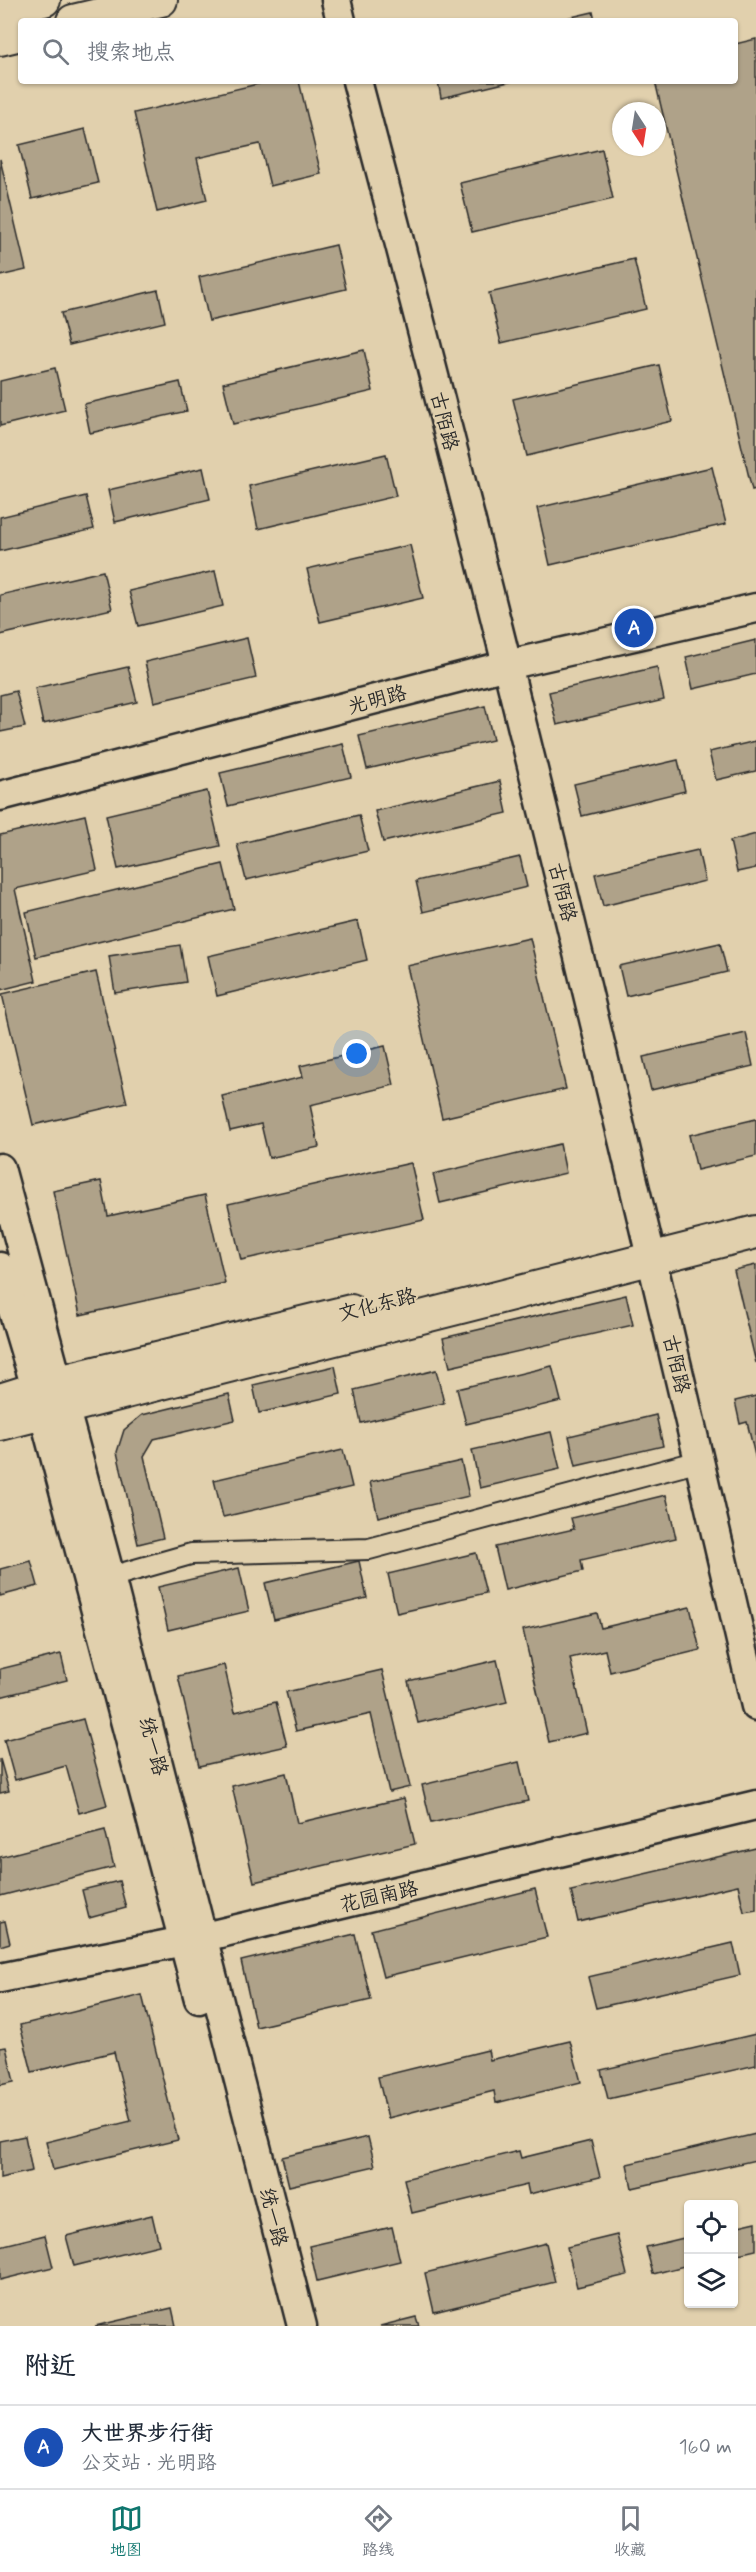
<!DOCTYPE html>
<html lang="zh">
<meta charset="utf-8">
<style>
:root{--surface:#fff;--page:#f6f6f7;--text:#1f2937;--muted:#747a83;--line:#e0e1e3;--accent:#0f766e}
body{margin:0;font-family:Mynerve,"LXGW WenKai TC",sans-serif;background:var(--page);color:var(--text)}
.controls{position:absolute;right:18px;bottom:18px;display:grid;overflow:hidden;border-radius:6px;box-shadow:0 2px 4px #0004}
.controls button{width:54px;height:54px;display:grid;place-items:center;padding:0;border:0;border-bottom:2px solid var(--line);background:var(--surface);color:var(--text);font:30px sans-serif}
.compass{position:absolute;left:612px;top:102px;width:54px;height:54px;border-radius:50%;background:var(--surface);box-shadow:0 2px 4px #0004;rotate:168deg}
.you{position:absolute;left:357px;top:1054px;width:21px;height:21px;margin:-15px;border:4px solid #fff;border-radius:50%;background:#1a73e8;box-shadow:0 0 0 9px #1a73e833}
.badge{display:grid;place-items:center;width:39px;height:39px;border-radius:50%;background:var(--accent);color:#fff;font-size:20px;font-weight:700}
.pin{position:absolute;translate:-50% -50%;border:3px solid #fff;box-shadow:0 2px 6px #0006}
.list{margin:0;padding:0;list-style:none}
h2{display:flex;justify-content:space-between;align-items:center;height:78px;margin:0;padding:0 24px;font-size:26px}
h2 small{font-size:20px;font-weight:400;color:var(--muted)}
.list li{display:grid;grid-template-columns:39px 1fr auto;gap:18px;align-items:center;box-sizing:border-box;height:84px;padding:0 24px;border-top:2px solid var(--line)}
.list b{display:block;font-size:22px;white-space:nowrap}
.list p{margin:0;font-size:20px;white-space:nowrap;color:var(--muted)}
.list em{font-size:20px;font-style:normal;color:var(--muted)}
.icon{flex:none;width:33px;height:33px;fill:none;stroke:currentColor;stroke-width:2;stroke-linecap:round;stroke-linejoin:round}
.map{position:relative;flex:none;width:756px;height:2326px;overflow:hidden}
.search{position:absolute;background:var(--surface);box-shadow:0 2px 4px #0004;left:18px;right:18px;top:18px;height:66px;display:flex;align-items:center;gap:15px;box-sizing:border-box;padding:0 21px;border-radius:6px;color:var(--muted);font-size:22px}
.sheet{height:162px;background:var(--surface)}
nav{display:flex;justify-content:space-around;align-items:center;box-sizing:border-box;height:84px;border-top:2px solid var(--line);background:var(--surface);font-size:16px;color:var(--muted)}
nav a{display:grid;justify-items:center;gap:3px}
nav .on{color:var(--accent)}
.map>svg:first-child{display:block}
.building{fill:#afa289;stroke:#2b2b2b;stroke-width:1.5}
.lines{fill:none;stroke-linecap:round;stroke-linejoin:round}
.street-casing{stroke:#2b2b2b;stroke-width:24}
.secondary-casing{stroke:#2b2b2b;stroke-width:33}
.primary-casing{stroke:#2b2b2b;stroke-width:36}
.street{stroke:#e1d0ad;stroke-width:20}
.secondary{stroke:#e1d0ad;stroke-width:28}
.primary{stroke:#e1d0ad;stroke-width:32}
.labels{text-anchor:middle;stroke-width:4.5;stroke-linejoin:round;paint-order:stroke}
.street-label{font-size:20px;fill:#2b2b2b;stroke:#e1d0ad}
</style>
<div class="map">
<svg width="756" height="2326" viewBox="0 0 756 2326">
<rect width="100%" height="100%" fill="#e1d0ad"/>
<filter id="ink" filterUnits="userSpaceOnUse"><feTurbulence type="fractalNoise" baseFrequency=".0167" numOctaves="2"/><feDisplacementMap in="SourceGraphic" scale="12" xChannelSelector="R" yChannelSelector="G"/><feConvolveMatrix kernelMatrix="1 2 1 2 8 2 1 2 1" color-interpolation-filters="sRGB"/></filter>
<g filter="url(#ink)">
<g class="building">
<path d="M593,12L595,21H554Z"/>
<path d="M756,39V489L752,490L655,81H735V44Z"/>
<path d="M270,81H299L321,174L270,186L260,144L197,158L207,200L157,212L134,113Z"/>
<path d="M438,81H513L441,98Z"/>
<path d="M85,129L98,183L32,199L19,145Z"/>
<path d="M602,149L613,199L472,232L460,183Z"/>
<path d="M0,159L26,270L0,276Z"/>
<path d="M336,245L346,289L209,321L199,277Z"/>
<path d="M634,259L646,309L501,343L489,293Z"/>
<path d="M158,290L165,322L69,345L61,313Z"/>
<path d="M364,350L373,391L233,424L223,383Z"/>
<path d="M659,365L672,421L527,456L513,399Z"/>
<path d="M55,368L65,410L0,426V381Z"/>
<path d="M180,382L187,411L90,433L84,404Z"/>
<path d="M386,454L396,496L258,529L249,486Z"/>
<path d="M712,467L726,524L550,565L537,508Z"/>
<path d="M203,468L210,499L115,522L108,490Z"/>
<path d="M86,496L94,529L0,551V517Z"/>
<path d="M410,545L423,598L320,622L307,569Z"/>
<path d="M103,571L112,609L0,635V595Z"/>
<path d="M215,571L223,606L138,626L129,591Z"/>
<path d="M247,638L256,678L154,702L145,662Z"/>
<path d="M756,640V674L693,689L686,657Z"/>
<path d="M128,667L137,702L43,724L35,688Z"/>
<path d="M657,667L664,700L557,725L549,692Z"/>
<path d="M16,691L25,727L0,732V695Z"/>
<path d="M485,706L493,740L367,769L359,736Z"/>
<path d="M756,741V771L716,780L709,752Z"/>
<path d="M343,744L351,777L228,806L220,773Z"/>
<path d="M678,760L685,791L582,816L574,784Z"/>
<path d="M500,781L507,813L383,842L375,811Z"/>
<path d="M207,791L220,846L118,869L106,815Z"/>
<path d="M85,815L97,870L15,889L36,981L0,990V835Z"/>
<path d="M359,815L368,851L246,880L237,844Z"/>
<path d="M756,834V868L737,872L730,841Z"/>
<path d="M698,850L705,881L603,906L595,874Z"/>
<path d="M520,857L527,887L423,912L416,881Z"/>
<path d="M223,864L234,909L36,957L26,912Z"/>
<path d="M358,921L367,960L217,996L208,956Z"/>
<path d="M530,938L566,1089L442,1118L407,966Z"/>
<path d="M720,943L727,972L626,996L619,966Z"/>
<path d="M180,945L186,982L115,993L109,956Z"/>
<path d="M96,972L127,1103L33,1125L2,994Z"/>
<path d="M746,1033L753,1066L651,1090L643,1057Z"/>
<path d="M385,1046L394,1085L310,1105L319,1147L269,1158L261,1124L230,1131L222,1096L303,1077L300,1066Z"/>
<path d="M756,1119V1156L697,1170L689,1135Z"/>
<path d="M560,1144L566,1173L440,1203L433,1174Z"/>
<path d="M411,1163L424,1220L241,1260L228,1204Z"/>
<path d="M101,1181L108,1216L205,1195L225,1283L80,1315L53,1191Z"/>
<path d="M756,1265V1363L734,1270Z"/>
<path d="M626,1295L633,1325L450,1367L443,1338Z"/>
<path d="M335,1366L341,1394L259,1413L253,1385Z"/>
<path d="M552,1366L561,1401L466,1424L457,1389Z"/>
<path d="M436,1370L444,1403L361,1423L354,1390Z"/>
<path d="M229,1394L235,1420L154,1439L144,1456L163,1538L138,1544L117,1452L124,1430L142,1415Z"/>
<path d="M756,1396V1460L747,1422L740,1424L735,1401Z"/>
<path d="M656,1415L663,1446L576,1466L569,1436Z"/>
<path d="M551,1432L560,1469L480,1488L472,1450Z"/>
<path d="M343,1450L352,1487L223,1517L214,1480Z"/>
<path d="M461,1461L469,1496L378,1517L370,1482Z"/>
<path d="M666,1495L676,1538L581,1560L583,1571L505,1590L495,1547L574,1529L571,1518Z"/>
<path d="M476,1553L486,1593L397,1613L388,1574Z"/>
<path d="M31,1561L38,1586L0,1596V1569Z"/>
<path d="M359,1561L367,1598L274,1620L265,1583Z"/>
<path d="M239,1568L249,1611L168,1630L158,1587Z"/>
<path d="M690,1607L700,1650L610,1672L605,1650L570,1658L587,1733L549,1742L523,1630L597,1613L601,1628Z"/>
<path d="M61,1654L67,1680L0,1697V1669Z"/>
<path d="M497,1660L507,1702L418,1723L408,1681Z"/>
<path d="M224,1665L235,1712L276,1702L287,1746L199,1766L178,1676Z"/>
<path d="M382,1670L410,1787L389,1792L371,1714L296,1731L286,1692Z"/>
<path d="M83,1719L107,1805L79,1813L66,1766L15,1780L4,1740Z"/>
<path d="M0,1759L9,1791L0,1793Z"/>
<path d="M519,1762L528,1801L431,1823L422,1785Z"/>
<path d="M286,1773L297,1823L404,1798L415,1844L254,1882L232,1786Z"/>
<path d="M105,1830L114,1867L0,1896V1857Z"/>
<path d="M756,1848V1910L744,1912L738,1885L578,1922L571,1891Z"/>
<path d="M119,1881L126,1908L89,1918L82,1890Z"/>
<path d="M535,1889L547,1937L383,1977L371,1930Z"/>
<path d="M5,1921L10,1943L0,1946V1922Z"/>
<path d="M355,1934L371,2000L256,2027L241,1961Z"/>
<path d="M733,1943L740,1975L596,2008L588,1977Z"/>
<path d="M142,1995L178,2140L53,2170L46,2142L131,2121L114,2052L32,2072L20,2025Z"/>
<path d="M756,2034V2065L608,2099L601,2070Z"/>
<path d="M570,2041L581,2082L496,2103L494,2091L388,2118L378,2077L488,2050L490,2060Z"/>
<path d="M6,2047L14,2082L0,2085V2048Z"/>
<path d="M756,2134V2160L632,2188L627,2164Z"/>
<path d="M25,2136L32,2171L0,2178V2141Z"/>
<path d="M368,2137L375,2166L289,2186L282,2157Z"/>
<path d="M591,2141L600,2177L529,2194L527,2185L412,2213L404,2179L519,2151L521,2158Z"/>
<path d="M152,2215L159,2245L74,2266L66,2236Z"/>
<path d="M756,2222V2250L734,2255V2227Z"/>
<path d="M392,2227L400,2261L317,2281L309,2246Z"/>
<path d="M45,2235L53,2267L0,2280V2246Z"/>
<path d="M617,2235L627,2275L577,2287L567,2247Z"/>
<path d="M688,2237V2265L653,2274L646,2247Z"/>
<path d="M546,2243L555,2282L434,2312L425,2273Z"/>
<path d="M172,2308L176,2326H95Z"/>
<path d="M416,2317L419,2326H380Z"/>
</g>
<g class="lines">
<defs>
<path id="street" d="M110,1577L191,1554L369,1549L700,1461"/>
<g id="secondary">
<path d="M336,0L341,21"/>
<path d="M357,81C500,620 631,1163 756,1706"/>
<path d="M0,796L507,665L756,608"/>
<path d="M0,1168L110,1577L302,2326"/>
<path d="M0,1267L43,1411L199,1999"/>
<path d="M0,1978L204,1937L756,1805"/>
</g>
<g id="primary">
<path d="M0,10L44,0"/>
<path d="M73,21L161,0"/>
<path d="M0,39L21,34"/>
<path d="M0,1400L58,1382L351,1311"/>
<path d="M0,1424L756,1232"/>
</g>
</defs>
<use href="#street" class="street-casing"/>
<use href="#secondary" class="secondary-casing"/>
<use href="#primary" class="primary-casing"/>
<use href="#street" class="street"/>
<use href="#secondary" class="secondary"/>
<use href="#primary" class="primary"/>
</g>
</g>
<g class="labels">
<g class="street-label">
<text transform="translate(445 421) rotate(76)" y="7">古陌路</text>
<text transform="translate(377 699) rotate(-15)" y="7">光明路</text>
<text transform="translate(563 892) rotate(76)" y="7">古陌路</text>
<text transform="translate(377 1304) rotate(-14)" y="7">文化东路</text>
<text transform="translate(677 1364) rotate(77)" y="7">古陌路</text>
<text transform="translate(154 1746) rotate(75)" y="7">统一路</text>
<text transform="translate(379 1896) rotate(-13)" y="7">花园南路</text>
<text transform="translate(274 2217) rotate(76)" y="7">统一路</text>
</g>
</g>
</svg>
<div class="controls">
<button><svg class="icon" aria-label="locate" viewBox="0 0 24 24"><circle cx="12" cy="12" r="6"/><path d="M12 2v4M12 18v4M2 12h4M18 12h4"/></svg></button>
<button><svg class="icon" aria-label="layers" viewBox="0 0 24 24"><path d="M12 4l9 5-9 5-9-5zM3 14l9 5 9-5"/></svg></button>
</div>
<svg class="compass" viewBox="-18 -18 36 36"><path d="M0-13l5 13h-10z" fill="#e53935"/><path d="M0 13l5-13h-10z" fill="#747a83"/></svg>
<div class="you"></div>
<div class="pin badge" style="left:634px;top:628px;background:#1a4fb4">A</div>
<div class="search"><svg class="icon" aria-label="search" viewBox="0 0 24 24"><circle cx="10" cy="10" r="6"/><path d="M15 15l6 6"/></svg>搜索地点</div>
</div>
<section class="sheet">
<h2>附近<small></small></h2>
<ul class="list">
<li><span class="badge" style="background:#1a4fb4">A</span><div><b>大世界步行街</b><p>公交站 · 光明路</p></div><em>160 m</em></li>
</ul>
</section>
<nav>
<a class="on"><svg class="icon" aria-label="map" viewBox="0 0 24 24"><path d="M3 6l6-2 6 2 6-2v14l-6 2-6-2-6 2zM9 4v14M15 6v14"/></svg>地图</a>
<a><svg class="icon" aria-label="directions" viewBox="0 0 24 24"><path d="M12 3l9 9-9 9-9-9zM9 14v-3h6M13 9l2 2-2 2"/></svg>路线</a>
<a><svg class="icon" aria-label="saved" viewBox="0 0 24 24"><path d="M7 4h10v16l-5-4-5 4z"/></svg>收藏</a>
</nav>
